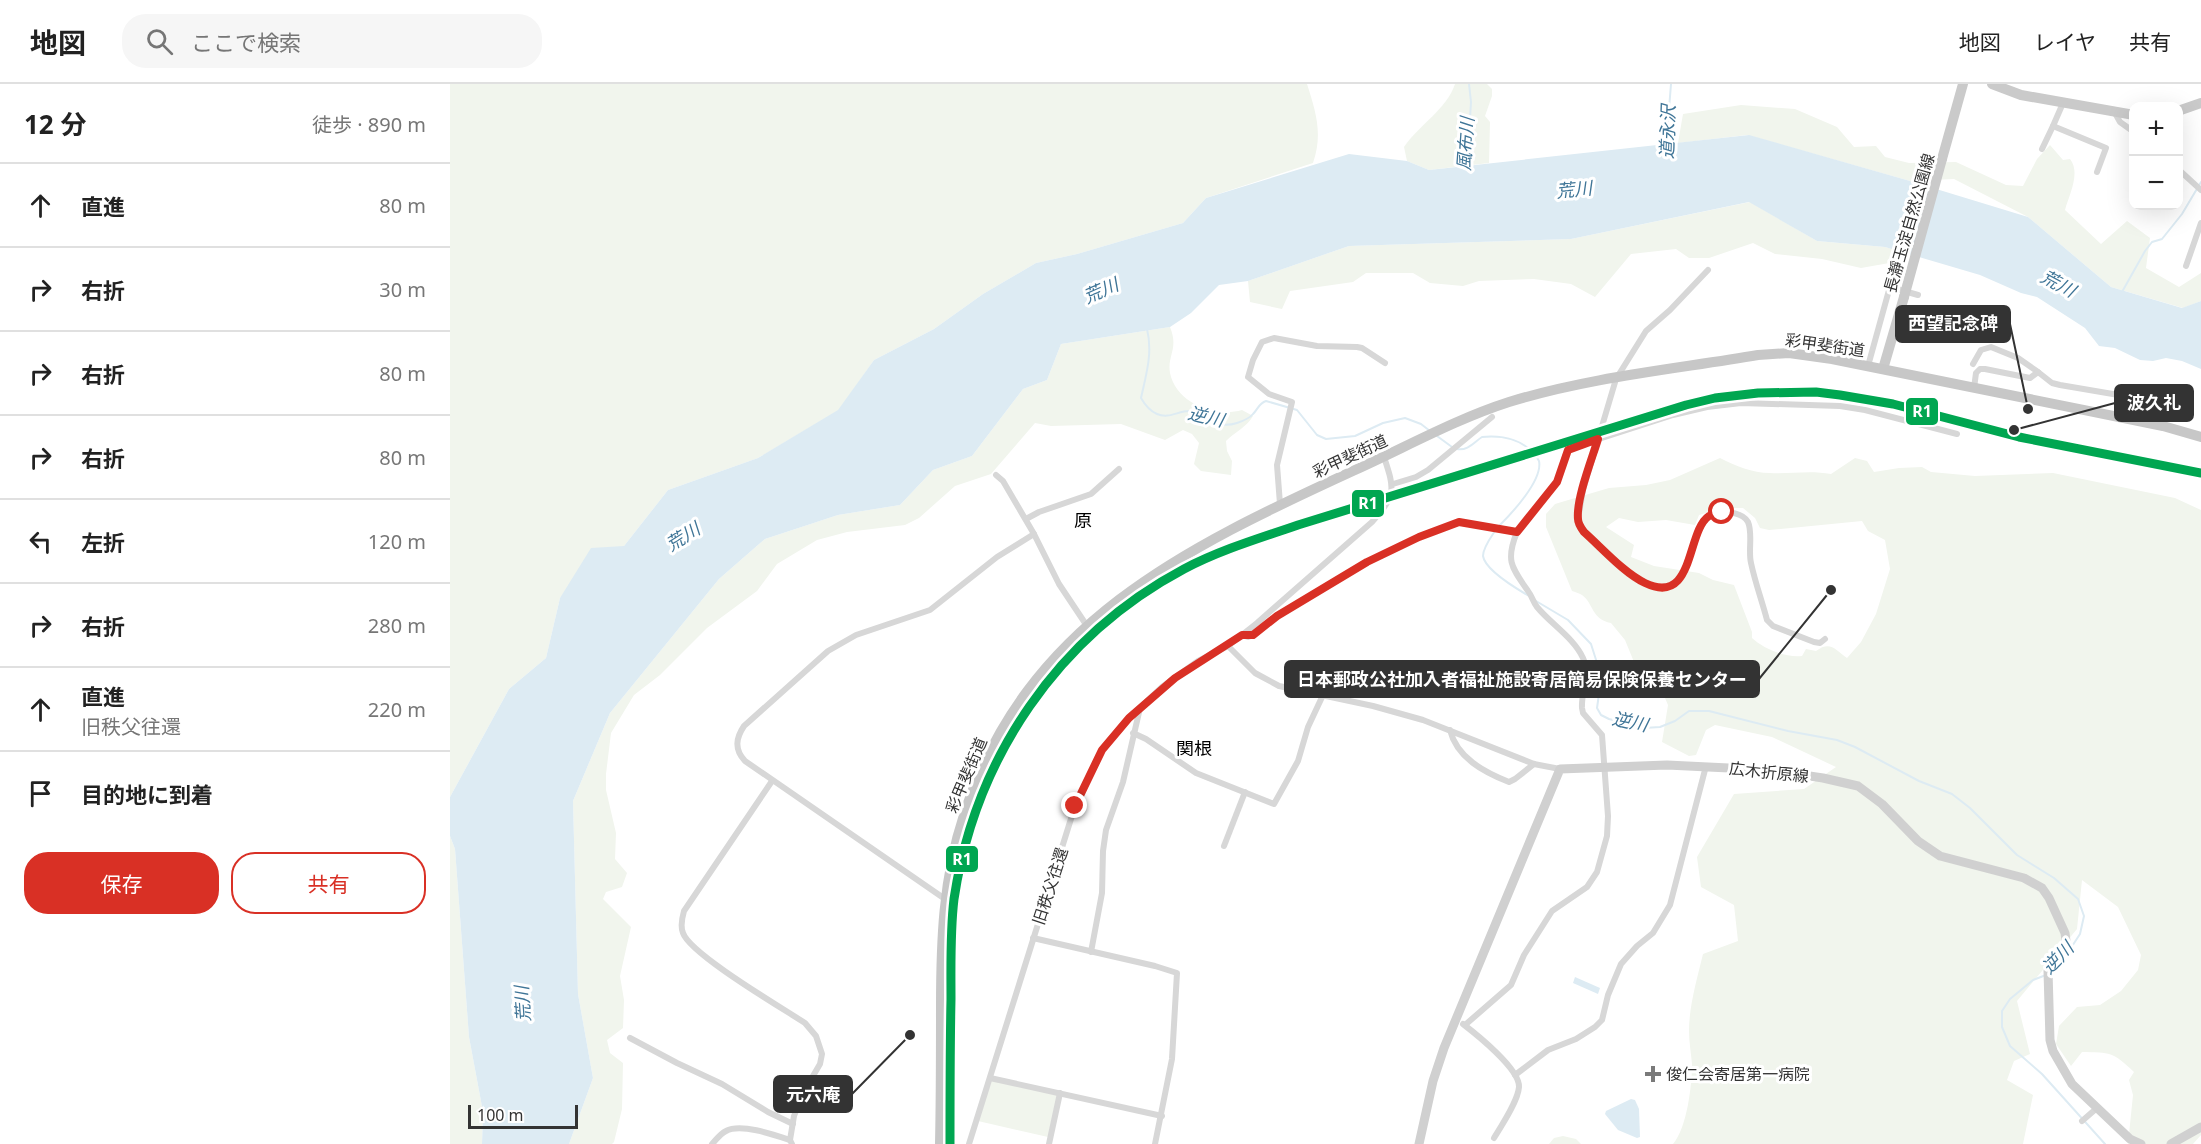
<!DOCTYPE html>
<html lang="ja">
<meta charset="utf-8">
<style>
:root{--surface:#fff;--page:#f6f6f6;--text:#222;--muted:#767676;--line:#e0e0e0;--accent:#d93025}
body{margin:0;font-family:"Noto Sans","Noto Sans JP",sans-serif;background:var(--page);color:var(--text)}
.controls{position:absolute;right:18px;top:18px;display:grid;overflow:hidden;border-radius:12px;box-shadow:0 6px 24px #0002}
.controls button{width:54px;height:54px;display:grid;place-items:center;padding:0;border:0;border-bottom:2px solid var(--line);background:var(--surface);color:var(--text);font:30px sans-serif}
.scale{position:absolute;left:18px;bottom:15px;width:110px;box-sizing:border-box;padding-left:6px;border:3px solid #333;border-top:0;font-size:16px;line-height:21px;white-space:nowrap;color:#333;-webkit-text-stroke:4px #fff;paint-order:stroke}
.stop{position:absolute;width:18px;height:18px;margin:-14px;border:4px solid #d93025;border-radius:50%;background:#fff}
.stop.end{background:#d93025;border-color:#fff;box-shadow:0 2px 6px #0008}
.list{margin:0;padding:0;list-style:none}
h2{display:flex;justify-content:space-between;align-items:center;height:78px;margin:0;padding:0 24px;font-size:26px}
h2 small{font-size:20px;font-weight:400;color:var(--muted)}
.list li{display:grid;grid-template-columns:39px 1fr auto;gap:18px;align-items:center;box-sizing:border-box;height:84px;padding:0 24px;border-top:2px solid var(--line)}
.list b{display:block;font-size:22px;white-space:nowrap}
.list p{margin:0;font-size:20px;white-space:nowrap;color:var(--muted)}
.list em{font-size:20px;font-style:normal;color:var(--muted)}
.actions{display:flex;gap:12px;padding:18px 24px}
.actions a{flex:1;padding:14px 0;border:2px solid var(--accent);border-radius:24px;text-align:center;font-size:21px;color:var(--accent)}
.actions .main{background:var(--accent);color:#fff}
.icon{flex:none;width:33px;height:33px;fill:none;stroke:currentColor;stroke-width:2;stroke-linecap:round;stroke-linejoin:round}
.map{position:relative;flex:none;width:1751px;height:1060px;overflow:hidden}
header{display:flex;align-items:center;gap:36px;box-sizing:border-box;height:84px;padding:0 30px;background:var(--surface);border-bottom:2px solid var(--line)}
header strong{font-size:28px}
nav{display:flex;gap:33px;margin-inline-start:auto;font-size:21px}
.search{width:420px;height:54px;background:var(--page);display:flex;align-items:center;gap:15px;box-sizing:border-box;padding:0 21px;border-radius:24px;color:var(--muted);font-size:22px}
main{display:flex}
aside{flex:1;background:var(--surface)}
.map>svg:first-child{display:block}
.green{fill:#f1f5ed;fill-rule:evenodd}
.water{fill:#ddebf3}
.lines{fill:none;stroke-linecap:round;stroke-linejoin:round}
.stream{stroke:#ddebf3;stroke-width:2}
.minor{stroke:#d7d7d7;stroke-width:6}
.secondary{stroke:#d0d0d0;stroke-width:9}
.primary{stroke:#cacaca;stroke-width:10}
.trunk{stroke:#c7c7c7;stroke-width:10}
.primary-bridge{stroke:#cacaca;stroke-width:10}
.rail-1-casing{stroke:#fff;stroke-width:14}
.rail-1{stroke:#00a651;stroke-width:9}
.route{stroke:#d93025;stroke-width:8}
.poi-dot{fill:#7a7a7a;stroke:#fff;stroke-width:2}
.labels{text-anchor:middle;stroke-width:6;stroke-linejoin:round;paint-order:stroke}
.street-label{font-size:16px;fill:#333;stroke:#fff}
.poi-label{font-size:16px;fill:#333;stroke:#fff;text-anchor:start}
.water-label{font-size:18px;font-style:italic;fill:#3f7597;stroke:#fff}
.neighbourhood-label{font-size:18px;fill:#000;stroke:#fff}
.leader{fill:none;stroke:#333;stroke-width:2}
.callout-dot{fill:#333;stroke:#fff;stroke-width:2}
.callout{fill:#333;stroke:#333;stroke-width:2}
.callout-label{font-size:18px;text-anchor:middle;font-weight:bold;fill:#fff}
.line-badge{stroke:#fff;stroke-width:2}
.badge-label{font-size:16px;text-anchor:middle;font-weight:bold;fill:#fff}
</style>
<header>
<strong>地図</strong>
<div class="search"><svg class="icon" aria-label="search" viewBox="0 0 24 24"><circle cx="10" cy="10" r="6"/><path d="M15 15l6 6"/></svg>ここで検索</div>
<nav><a>地図</a><a>レイヤ</a><a>共有</a></nav>
</header>
<main>
<aside>
<h2>12 分<small>徒歩 · 890 m</small></h2>
<ul class="list">
<li><svg class="icon" aria-label="ahead" viewBox="0 0 24 24"><path d="M12 20V5M6 11l6-6 6 6"/></svg><div><b>直進</b></div><em>80 m</em></li>
<li><svg class="icon" aria-label="right" viewBox="0 0 24 24"><path d="M7 20v-9h11M14 6l5 5-5 5"/></svg><div><b>右折</b></div><em>30 m</em></li>
<li><svg class="icon" aria-label="right" viewBox="0 0 24 24"><path d="M7 20v-9h11M14 6l5 5-5 5"/></svg><div><b>右折</b></div><em>80 m</em></li>
<li><svg class="icon" aria-label="right" viewBox="0 0 24 24"><path d="M7 20v-9h11M14 6l5 5-5 5"/></svg><div><b>右折</b></div><em>80 m</em></li>
<li><svg class="icon" aria-label="left" viewBox="0 0 24 24"><path d="M17 20v-9H6M10 6l-5 5 5 5"/></svg><div><b>左折</b></div><em>120 m</em></li>
<li><svg class="icon" aria-label="right" viewBox="0 0 24 24"><path d="M7 20v-9h11M14 6l5 5-5 5"/></svg><div><b>右折</b></div><em>280 m</em></li>
<li><svg class="icon" aria-label="ahead" viewBox="0 0 24 24"><path d="M12 20V5M6 11l6-6 6 6"/></svg><div><b>直進</b><p>旧秩父往還</p></div><em>220 m</em></li>
<li><svg class="icon" aria-label="arrive" viewBox="0 0 24 24"><path d="M6 21V4h12l-3 4 3 4H6"/></svg><div><b>目的地に到着</b></div></li>
</ul>
<div class="actions"><a class="main">保存</a><a>共有</a></div>
</aside>
<div class="map">
<svg width="1751" height="1060" viewBox="0 0 1751 1060">
<rect width="100%" height="100%" fill="#fff"/>
<g class="green">
<path d="M0,0H857C866,28 873,50 863,79L756,114L733,139L627,170L586,179L533,210L484,245L424,276L389,326L308,374L218,406L174,462L110,514L96,574L59,605L0,713Z"/>
<path d="M1005,0H1037L1042,5V12L1035,32L1040,38L1039,79L979,86L957,77L954,63C969,41 997,25 1005,0Z"/>
<path d="M1291,21L1345,25L1387,43L1404,63L1426,62L1435,73L1459,79L1506,78L1556,101L1573,102L1587,75L1600,61L1613,76L1620,75C1631,89 1619,111 1615,126L1651,160L1677,137L1700,154L1696,184L1729,203L1751,189V217L1733,224L1661,203L1578,133L1504,95L1460,97L1297,51L1228,59L1233,30Z"/>
<path d="M1300,118L1367,157L1435,163L1453,168L1445,178L1411,184L1372,175L1325,170L1303,159L1259,174H1239L1226,165L1181,170L1145,213L1121,200L1084,195L1029,197L1013,202L980,199L963,189H916L903,198L840,207L832,225L800,218L798,197L899,162L1121,155Z"/>
<path d="M720,243C729,265 717,271 720,289C726,319 765,334 792,326L803,332C797,343 785,348 776,357L777,367L782,377L781,391L751,387L744,380L749,359L742,350L733,346L715,356L671,340L601,342L585,339L541,390L505,402L469,434L455,441L397,448L367,456L327,480L307,507L257,544L210,591L184,611L161,649L156,690V706L166,749L165,775L177,789L172,803L156,808L153,815L181,843L170,892L174,916L173,944L157,956L160,969L173,979L172,1025L164,1058L162,1060H119L143,994L128,910L123,717L160,629L269,495L315,455L388,431L450,421L483,386L522,372L573,305L597,296L611,260Z"/>
<path d="M1270,374C1286,382 1302,389 1320,389C1341,390 1360,386 1381,390L1405,374L1417,377L1424,388L1449,384L1472,383L1481,388L1525,392L1603,389L1725,414L1751,426V1051L1743,1060H1678L1683,1011L1679,996L1684,988C1662,967 1661,969 1632,968L1621,982L1606,960L1609,942L1627,923L1650,921L1671,907L1688,886L1691,871L1668,823L1632,796L1627,845L1567,917L1580,970L1564,977L1557,996L1583,1011L1573,1060H1223C1237,1044 1242,1001 1242,980C1241,969 1239,958 1239,947C1239,922 1247,895 1253,870L1288,857L1284,821L1251,803L1247,773L1284,710L1354,705L1386,683L1322,653L1265,641L1256,646L1246,671L1239,672L1212,658L1218,621L1209,600L1197,588L1184,578L1175,556L1161,539C1141,535 1144,520 1132,511C1129,509 1125,508 1122,507L1096,443V430L1105,420L1115,417L1159,404L1196,401L1220,396ZM1272,424H1293L1305,434L1310,444L1319,446L1412,437L1418,447L1435,456L1440,485L1426,530L1411,558L1397,574C1386,566 1380,556 1366,567L1356,565L1352,572C1336,574 1314,565 1302,554V548L1284,501L1263,496L1249,489L1204,482L1181,473L1184,461L1156,443L1169,434L1188,438L1216,436L1245,441L1249,431Z"/>
<path d="M0,752L5,765L19,953L33,1028L32,1060H0Z"/>
<path d="M542,996L607,1011L598,1053L528,1037Z"/>
<path d="M1113,1052L1126,1055L1131,1060H1099L1104,1054Z"/>
</g>
<g class="water">
<path d="M1299,51L1460,97L1578,133L1661,203L1732,224L1751,217V285L1732,277L1716,274L1703,277L1690,276L1665,264L1649,262L1635,244L1587,213L1571,209L1530,191L1435,163L1367,157L1299,118L1121,155L899,162L798,197L769,201L741,229L720,243L611,260L597,296L573,305L522,372L483,386L450,421L388,431L315,455L269,495L160,629L123,717L128,910L143,994L119,1060H32L33,1028L19,953L5,765L0,752V713L59,605L96,574L110,514L141,464L174,462L218,406L308,374L388,326L424,276L484,245L533,210L586,179L627,170L733,139L756,114L899,70L957,77L979,86Z"/>
<path d="M1125,893L1150,904L1148,910L1123,899Z"/>
<path d="M1181,1015L1185,1016L1189,1025L1190,1053L1187,1054L1168,1046L1155,1030L1156,1027Z"/>
</g>
<g class="lines">
<g class="stream">
<path d="M1216,63L1221,0"/>
<path d="M1017,84L1021,18L1019,0"/>
<path d="M1672,208L1695,167L1702,158L1712,155L1732,130L1751,98"/>
<path d="M697,245C703,269 696,291 691,314C695,321 700,327 707,330C719,335 728,327 739,327C757,327 762,347 787,339C793,337 799,335 803,330C808,325 809,319 816,317L847,326L867,351L876,355L905,352L933,339L955,334L971,340L980,347"/>
<path d="M987,352L1002,363"/>
<path d="M1007,365C1018,367 1024,358 1032,353C1054,351 1077,356 1089,377C1093,396 1062,429 1049,442"/>
<path d="M1045,447C1041,453 1033,464 1033,472C1035,486 1067,505 1079,512"/>
<path d="M1086,517L1118,536L1141,560L1148,582L1150,603L1147,624L1151,631L1159,635L1194,644L1210,643L1225,637L1239,627H1259L1338,647L1387,656L1405,663L1469,697L1502,710L1520,724L1567,771L1604,794L1628,815L1634,832L1630,850L1617,870L1608,879"/>
<path d="M1596,891L1583,896L1560,915L1552,927V943L1560,962L1592,990L1655,1060"/>
</g>
<g class="minor">
<path d="M1613,19L1603,42L1656,64L1647,88"/>
<path d="M1665,29L1670,38L1684,48"/>
<path d="M1592,65L1603,42"/>
<path d="M1728,85L1751,106"/>
<path d="M1736,182L1751,139"/>
<path d="M1258,186L1220,226L1196,247L1166,295L1133,406L1128,435L1134,448C1152,464 1188,503 1211,503C1251,501 1234,435 1269,429C1278,427 1293,429 1298,438C1303,449 1298,467 1301,479C1305,498 1312,517 1317,536L1323,542L1364,558L1370,559L1375,555"/>
<path d="M1440,203L1468,211"/>
<path d="M1523,280L1531,266L1541,263L1568,274L1588,288"/>
<path d="M1418,282L1444,188"/>
<path d="M1524,304L1526,289L1530,285H1535L1580,294L1588,288L1602,299L1610,301L1698,316"/>
<path d="M546,391L553,397L584,450"/>
<path d="M943,400L966,393L978,386L1042,333"/>
<path d="M830,420L827,381L842,318L819,310L798,293L803,276L812,258L824,254L867,262L907,263L912,264L935,279"/>
<path d="M576,435L589,428L641,410L669,385"/>
<path d="M792,551L798,553L803,551L827,532L917,478L969,453L1009,438L1067,448L1107,398L1116,370L1121,364L1223,331L1257,323L1291,319L1390,322L1415,326L1507,350"/>
<path d="M778,562L805,589L829,602L923,622L973,636L1084,680L1110,685"/>
<path d="M1000,646C1007,674 1034,688 1059,698L1065,695L1084,680"/>
<path d="M683,649L696,655L746,689L824,720L848,677L858,643L873,611"/>
<path d="M322,697L234,827C232,834 230,842 233,849C240,870 332,924 355,939L366,952L372,970L370,980L353,1009L344,1032L340,1056L342,1060"/>
<path d="M774,762L795,708"/>
<path d="M495,815L295,677C284,665 286,654 294,642L378,567L406,551L480,526L547,473L584,450L609,500L637,542"/>
<path d="M583,854L705,882L727,889L722,975L705,1060"/>
<path d="M641,868L652,809L653,767L656,746L673,698L690,624"/>
<path d="M1013,940C1026,950 1070,985 1069,1003C1068,1017 1052,1041 1044,1054"/>
<path d="M1015,941L1061,901L1074,871L1102,827L1137,803L1147,788L1157,752L1158,732L1152,651L1133,629L1132,624C1131,608 1140,589 1133,574C1124,554 1101,540 1087,523C1083,518 1082,512 1078,507C1062,484 1055,477 1067,448"/>
<path d="M180,954L227,979L272,1000L318,1028L343,1040"/>
<path d="M1065,991L1098,966L1126,955L1145,943L1152,936L1158,911L1171,880L1187,862L1203,849L1220,821L1256,682"/>
<path d="M540,994L712,1032"/>
<path d="M1632,1037L1647,1024"/>
<path d="M262,1060C266,1056 270,1050 276,1047C291,1039 325,1051 340,1056"/>
<path d="M519,1060L625,722L652,666L679,634L712,603L748,577L778,562L807,539L922,438C946,411 945,406 934,373"/>
<path d="M599,1060L610,1009"/>
</g>
<g class="secondary">
<path d="M969,1060L983,997L994,964L1110,685L1217,681L1320,686L1373,694L1408,702L1432,720L1468,757L1490,772L1574,794L1592,804L1599,814L1615,849L1616,857L1598,887L1600,956L1603,967L1622,1000L1680,1055L1691,1060"/>
<path d="M1721,1060L1751,1043"/>
</g>
<g class="primary">
<path d="M1542,0L1571,11L1684,31"/>
<path d="M1728,27L1751,19"/>
<path d="M1492,75L1513,0"/>
<path d="M1433,285L1454,213"/>
</g>
<path class="trunk" d="M490,1060C491,1014 491,969 491,923C491,858 493,794 514,731C576,539 735,464 905,386C956,363 1006,335 1059,318C1140,293 1226,285 1308,271L1339,269L1382,275L1713,342L1751,353"/>
<path class="primary-bridge" d="M1454,213L1492,75"/>
<defs>
<path id="rail-1" d="M500,1060C500,1012 500,963 501,915C501,882 500,848 504,815C525,674 608,552 734,485C770,466 810,454 848,441L1236,321L1265,314L1308,309L1366,308L1390,311L1443,320L1569,353L1751,389"/>
</defs>
<use href="#rail-1" class="rail-1-casing"/>
<use href="#rail-1" class="rail-1"/>
</g>
<g class="lines">
<path class="route" d="M625,722L652,666L679,634L725,594L792,551H803L827,532L917,478L969,453L1009,438L1067,448L1107,398L1118,366L1148,355C1142,375 1126,415 1128,435C1128,440 1131,444 1134,448C1152,464 1174,489 1195,499C1245,523 1236,447 1259,432C1262,430 1268,429 1272,428"/>
</g>
<path class="poi-dot" d="M1200 981h6v6h6v6h-6v6h-6v-6h-6v-6h6z"/>
<g class="labels">
<g class="street-label">
<text transform="translate(1459 139) rotate(-74)" y="6">長瀞玉淀自然公園線</text>
<text transform="translate(1375 261) rotate(8)" y="6">彩甲斐街道</text>
<text transform="translate(900 372) rotate(-25)" y="6">彩甲斐街道</text>
<text transform="translate(1319 688) rotate(6)" y="6">広木折原線</text>
<text transform="translate(516 691) rotate(-67)" y="6">彩甲斐街道</text>
<text transform="translate(600 802) rotate(-72)" y="6">旧秩父往還</text>
</g>
<g class="poi-label">
<text x="1216" y="996">俊仁会寄居第一病院</text>
</g>
<g class="water-label">
<text transform="translate(1218 48) rotate(-88)" y="6">道永沢</text>
<text transform="translate(1016 60) rotate(-86)" y="6">風布川</text>
<text transform="translate(1124 106) rotate(-6)" y="6">荒川</text>
<text transform="translate(1608 200) rotate(28)" y="6">荒川</text>
<text transform="translate(651 207) rotate(-24)" y="6">荒川</text>
<text transform="translate(756 333) rotate(13)" y="6">逆川</text>
<text transform="translate(233 453) rotate(-32)" y="6">荒川</text>
<text transform="translate(1180 638) rotate(12)" y="6">逆川</text>
<text transform="translate(1608 874) rotate(-46)" y="6">逆川</text>
<text transform="translate(73 920) rotate(-94)" y="6">荒川</text>
</g>
<g class="neighbourhood-label">
<text x="633" y="443">原</text>
<text x="744" y="671">関根</text>
</g>
</g>
<path class="leader" d="M1578 325L1560 240M1564 346L1665 319M1381 506L1309 595M460 951L402 1010"/>
<g class="callout-dot">
<circle cx="1578" cy="325" r="6"/>
<circle cx="1564" cy="346" r="6"/>
<circle cx="1381" cy="506" r="6"/>
<circle cx="460" cy="951" r="6"/>
</g>
<g class="callout">
<rect x="1446" y="222" width="114" height="36" rx="6"/>
<rect x="1665" y="301" width="78" height="36" rx="6"/>
<rect x="835" y="577" width="474" height="36" rx="6"/>
<rect x="324" y="992" width="78" height="36" rx="6"/>
</g>
<g class="callout-label">
<text x="1503" y="246">西望記念碑</text>
<text x="1704" y="325">波久礼</text>
<text x="1072" y="602">日本郵政公社加入者福祉施設寄居簡易保険保養センター</text>
<text x="363" y="1017">元六庵</text>
</g>
<g class="line-badge">
<rect x="1455" y="313" width="34" height="29" rx="6" fill="#00a651"/>
<rect x="901" y="405" width="34" height="29" rx="6" fill="#00a651"/>
<rect x="495" y="761" width="34" height="28" rx="6" fill="#00a651"/>
</g>
<g class="badge-label">
<text x="1472" y="333">R1</text>
<text x="918" y="425">R1</text>
<text x="512" y="781">R1</text>
</g>
</svg>
<div class="controls">
<button>+</button>
<button>−</button>
</div>
<div class="scale">100 m</div>
<div class="stop" style="left:1272px;top:428px"></div>
<div class="stop end" style="left:625px;top:722px"></div>
</div>
</main>
